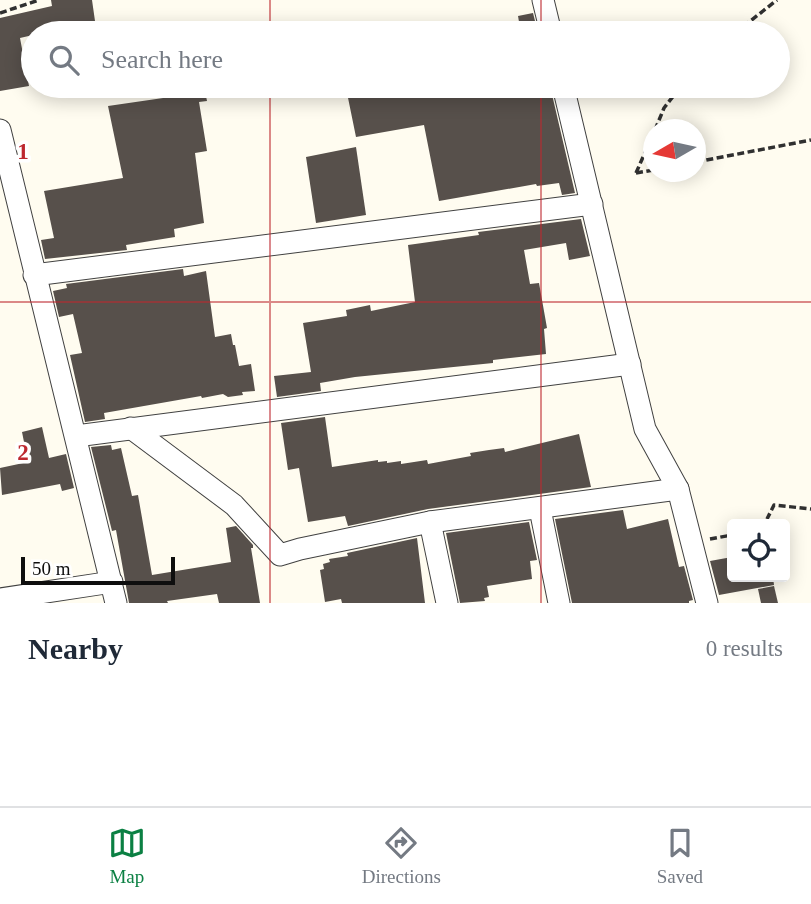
<!DOCTYPE html>
<style>
:root{--surface:#fff;--page:#f2f2f3;--text:#1f2937;--muted:#747a83;--line:#e0e1e3;--accent:#0b8043}
body{margin:0;font-family:"Times New Roman",serif;background:var(--page);color:var(--text)}
.controls{position:absolute;right:21px;bottom:21px;display:grid;overflow:hidden;border-radius:7px;box-shadow:0 4px 18px #0003}
.controls button{width:63px;height:63px;display:grid;place-items:center;padding:0;border:0;border-bottom:2px solid var(--line);background:var(--surface);color:var(--text);font:35px sans-serif}
.compass{position:absolute;left:643px;top:119px;width:63px;height:63px;border-radius:50%;background:var(--surface);box-shadow:0 4px 18px #0003;rotate:261deg}
.scale{position:absolute;left:21px;bottom:18px;width:154px;box-sizing:border-box;padding-left:7px;border:4px solid #0e0e0e;border-top:0;font-size:19px;line-height:24px;white-space:nowrap;color:#0e0e0e;-webkit-text-stroke:5px #fff;paint-order:stroke}
.list{margin:0;padding:0;list-style:none}
h2{display:flex;justify-content:space-between;align-items:center;height:91px;margin:0;padding:0 28px;font-size:30px}
h2 small{font-size:23px;font-weight:400;color:var(--muted)}
.icon{flex:none;width:38px;height:38px;fill:none;stroke:currentColor;stroke-width:2;stroke-linecap:round;stroke-linejoin:round}
.map{position:relative;flex:none;width:811px;height:603px;overflow:hidden}
.search{position:absolute;background:var(--surface);box-shadow:0 4px 18px #0003;left:21px;right:21px;top:21px;height:77px;display:flex;align-items:center;gap:18px;box-sizing:border-box;padding:0 24px;border-radius:38px;color:var(--muted);font-size:26px}
.sheet{height:203px;background:var(--surface)}
nav{display:flex;justify-content:space-around;align-items:center;box-sizing:border-box;height:98px;border-top:2px solid var(--line);background:var(--surface);font-size:19px;color:var(--muted)}
nav a{display:grid;justify-items:center;gap:4px}
nav .on{color:var(--accent)}
.map>svg:first-child{display:block}
.building{fill:#57504b}
.lines{fill:none;stroke-linecap:round;stroke-linejoin:round}
.minor-casing{stroke:#414141;stroke-width:23}
.path{stroke:#303030;stroke-width:3.5;stroke-dasharray:7 3.5;stroke-linecap:butt}
.minor{stroke:#fff;stroke-width:21}
.grid{fill:none;stroke:#bd282f;stroke-width:2;stroke-opacity:0.55}
.grid-label{font-size:23px;text-anchor:middle;font-weight:bold;fill:#bd282f;stroke:#fff;stroke-width:7;stroke-linejoin:round;paint-order:stroke}
</style>
<div class="map">
<svg width="811" height="603" viewBox="0 0 811 603">
<rect width="100%" height="100%" fill="#fffcf0"/>
<g class="building">
<path d="M51,0H92L95,21L63,26L64,33H33V35L20,38L29,86L0,91V18L52,6Z"/>
<path d="M533,13L538,33H521L518,16Z"/>
<path d="M168,86H204L207,101L199,102L207,151L195,153L204,223L174,229L175,237L126,245L127,250L45,259L41,240L54,238L44,191L123,178L108,106L170,97Z"/>
<path d="M360,86H550L575,193L562,195L559,183L537,186L536,184L439,201L424,125L356,137L346,88Z"/>
<path d="M356,147L366,215L316,223L306,157Z"/>
<path d="M581,219L590,256L569,260L566,243L524,250L530,284L539,283L547,328L544,329L546,354L493,360V363L355,377L320,383L321,391L277,397L274,376L311,372L303,323L347,316L346,310L370,305L371,311L415,302L408,245L479,235L478,232Z"/>
<path d="M183,269L184,276L206,271L215,337L231,334L233,345H235L239,366L251,364L255,391L242,392L243,395L228,397L223,394L202,398L201,396L104,413L105,419L85,422L70,355L82,353L73,314L59,317L53,291L67,288L66,284Z"/>
<path d="M325,417L332,467L378,460V462L387,461V463L401,461V464L427,460L428,464L471,456L470,453L489,450L504,448L505,452L579,434L591,487L428,509L348,526L345,516L308,522L299,468L288,470L281,423Z"/>
<path d="M42,427L49,458L66,454L74,488L62,491L60,484L2,495L0,468L28,462L22,432Z"/>
<path d="M111,445L112,450L121,448L132,496L138,495L152,575L231,562L226,528L236,526L253,545V548H251L260,603H219L217,594L167,601L168,603H129L116,530L112,531L91,447Z"/>
<path d="M623,510L627,529L668,519L679,567L684,566L693,600L689,601V603H572L555,519Z"/>
<path d="M529,522L537,560L530,561L532,579L487,586L489,597L484,598L485,601L460,603L446,533Z"/>
<path d="M417,538L425,603H342L341,599L325,602L320,570L324,569L323,564L330,562L329,559L348,556L347,553Z"/>
<path d="M732,557V577H773L774,585L719,595L710,561Z"/>
<path d="M774,586L778,603H761L758,589Z"/>
</g>
<g class="lines">
<defs>
<g id="minor">
<path d="M543,0L551,33"/>
<path d="M563,86L645,429L678,489L707,603"/>
<path d="M0,130L116,603"/>
<path d="M34,275L592,204"/>
<path d="M131,428L234,505L280,555L300,549L430,522L678,489"/>
<path d="M76,436L630,364"/>
<path d="M540,509L559,603"/>
<path d="M430,522L447,603"/>
<path d="M0,599L112,582"/>
</g>
</defs>
<use href="#minor" class="minor-casing"/>
<g class="path">
<path d="M0,13L39,0"/>
<path d="M735,33L777,0"/>
<path d="M655,130L664,108L681,86"/>
<path d="M696,162L811,140"/>
<path d="M636,173L654,132"/>
<path d="M636,173L654,170"/>
<path d="M757,524L767,519L774,505L811,509"/>
<path d="M710,539L732,535"/>
</g>
<use href="#minor" class="minor"/>
</g>
<path class="grid" d="M270,0V33M541,0V33M270,86V603M541,86V603M0,302H811"/>
<g class="grid-label">
<text x="23" y="159">1</text>
<text x="23" y="460">2</text>
</g>
</svg>
<div class="controls">
<button><svg class="icon" aria-label="locate" viewBox="0 0 24 24"><circle cx="12" cy="12" r="6"/><path d="M12 2v4M12 18v4M2 12h4M18 12h4"/></svg></button>
</div>
<svg class="compass" viewBox="-18 -18 36 36"><path d="M0-13l5 13h-10z" fill="#e53935"/><path d="M0 13l5-13h-10z" fill="#747a83"/></svg>
<div class="scale">50 m</div>
<div class="search"><svg class="icon" aria-label="search" viewBox="0 0 24 24"><circle cx="10" cy="10" r="6"/><path d="M15 15l6 6"/></svg>Search here</div>
</div>
<section class="sheet">
<h2>Nearby<small>0 results</small></h2>
<ul class="list">
</ul>
</section>
<nav>
<a class="on"><svg class="icon" aria-label="map" viewBox="0 0 24 24"><path d="M3 6l6-2 6 2 6-2v14l-6 2-6-2-6 2zM9 4v14M15 6v14"/></svg>Map</a>
<a><svg class="icon" aria-label="directions" viewBox="0 0 24 24"><path d="M12 3l9 9-9 9-9-9zM9 14v-3h6M13 9l2 2-2 2"/></svg>Directions</a>
<a><svg class="icon" aria-label="saved" viewBox="0 0 24 24"><path d="M7 4h10v16l-5-4-5 4z"/></svg>Saved</a>
</nav>
